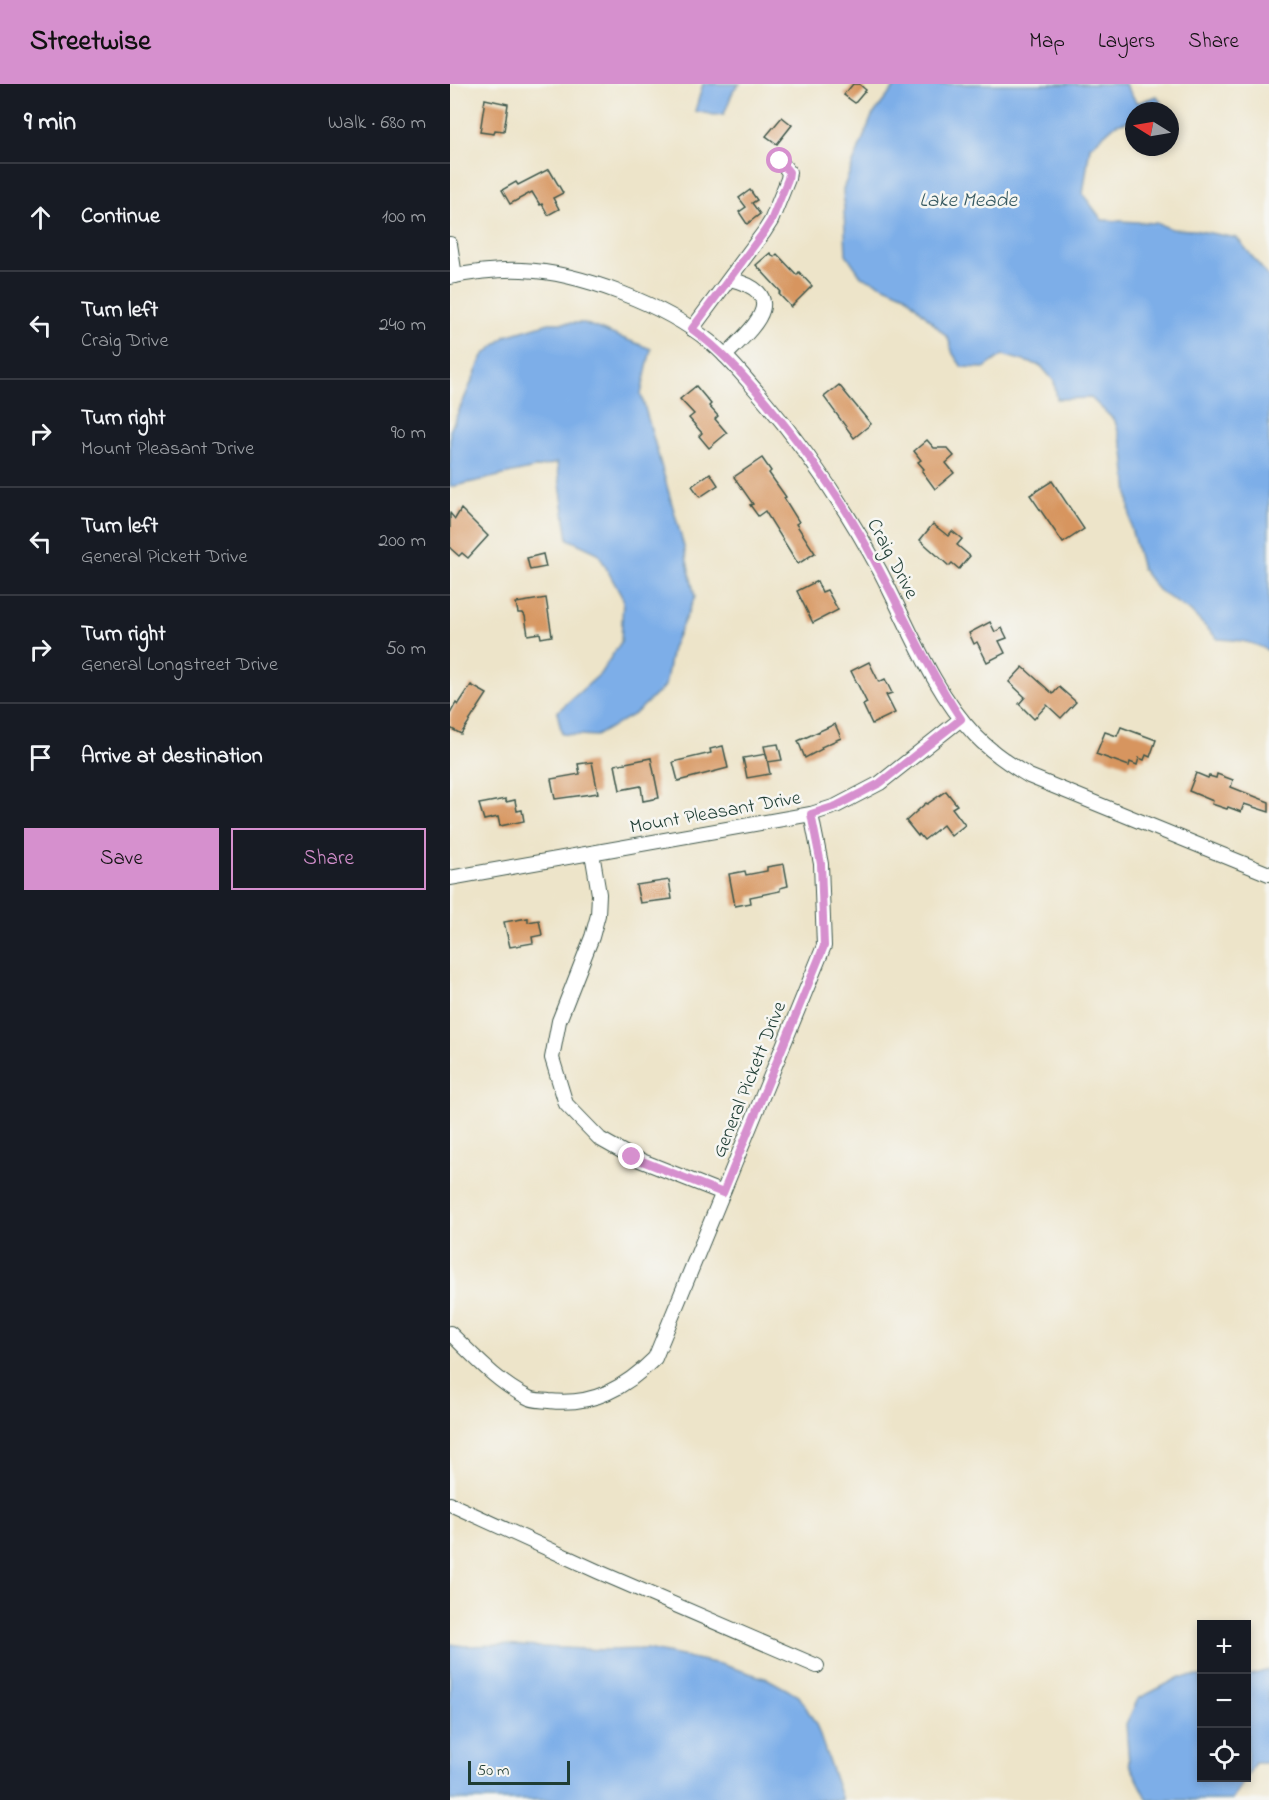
<!DOCTYPE html>
<meta charset="utf-8">
<style>
:root{--surface:#171b24;--page:#20242c;--text:#f1f3f6;--muted:#9ea1a6;--line:#363941;--accent:#d690ce}
body{margin:0;font-family:"Indie Flower",sans-serif;background:var(--page);color:var(--text)}
.controls{position:absolute;right:18px;bottom:18px;display:grid;overflow:hidden;border-radius:0px;box-shadow:0 3px 9px #0003}
.controls button{width:54px;height:54px;display:grid;place-items:center;padding:0;border:0;border-bottom:2px solid var(--line);background:var(--surface);color:var(--text);font:30px sans-serif}
.compass{position:absolute;left:675px;top:18px;width:54px;height:54px;border-radius:50%;background:var(--surface);box-shadow:0 3px 9px #0003;rotate:281deg}
.scale{position:absolute;left:18px;bottom:15px;width:102px;box-sizing:border-box;padding-left:6px;border:3px solid #1f3d34;border-top:0;font-size:16px;line-height:21px;white-space:nowrap;color:#1f3d34;-webkit-text-stroke:4px #f6f6f2;paint-order:stroke}
.stop{position:absolute;width:18px;height:18px;margin:-14px;border:4px solid #d690ce;border-radius:50%;background:#fff}
.stop.end{background:#d690ce;border-color:#fff;box-shadow:0 2px 6px #0008}
.list{margin:0;padding:0;list-style:none}
h2{display:flex;justify-content:space-between;align-items:center;height:78px;margin:0;padding:0 24px;font-size:26px}
h2 small{font-size:20px;font-weight:400;color:var(--muted)}
.list li{display:grid;grid-template-columns:39px 1fr auto;gap:18px;align-items:center;box-sizing:border-box;height:108px;padding:0 24px;border-top:2px solid var(--line)}
.list b{display:block;font-size:22px;white-space:nowrap}
.list p{margin:0;font-size:20px;white-space:nowrap;color:var(--muted)}
.list em{font-size:20px;font-style:normal;color:var(--muted)}
.actions{display:flex;gap:12px;padding:18px 24px}
.actions a{flex:1;padding:14px 0;border:2px solid var(--accent);border-radius:0px;text-align:center;font-size:21px;color:var(--accent)}
.actions .main{background:var(--accent);color:#111}
.icon{flex:none;width:33px;height:33px;fill:none;stroke:currentColor;stroke-width:2;stroke-linecap:round;stroke-linejoin:round}
.map{position:relative;flex:none;width:819px;height:1716px;overflow:hidden}
header{display:flex;align-items:center;gap:36px;box-sizing:border-box;height:84px;padding:0 30px;background:var(--accent);color:#111}
header strong{font-size:28px}
nav{display:flex;gap:33px;margin-inline-start:auto;font-size:21px}
main{display:flex}
aside{flex:1;background:var(--surface)}
.map>svg:first-child{display:block}
.water{fill:#7daee8;stroke:#4e768e;stroke-width:1.5}
.building{fill:#d7955f}
.lines{fill:none;stroke-linecap:round;stroke-linejoin:round}
.minor-casing{stroke:#3e564a;stroke-width:16}
.minor{stroke:#fff;stroke-width:14}
.route{stroke:#d690ce;stroke-width:8}
.labels{text-anchor:middle;stroke-width:5;stroke-linejoin:round;paint-order:stroke}
.street-label{font-size:20px;fill:#1f3d34;stroke:#f6f6f2}
.water-label{font-size:21px;font-style:italic;fill:#365961;stroke:#f6f6f2}
</style>
<header>
<strong>Streetwise</strong>
<nav><a>Map</a><a>Layers</a><a>Share</a></nav>
</header>
<main>
<aside>
<h2>9 min<small>Walk · 680 m</small></h2>
<ul class="list">
<li><svg class="icon" aria-label="ahead" viewBox="0 0 24 24"><path d="M12 20V5M6 11l6-6 6 6"/></svg><div><b>Continue</b></div><em>100 m</em></li>
<li><svg class="icon" aria-label="left" viewBox="0 0 24 24"><path d="M17 20v-9H6M10 6l-5 5 5 5"/></svg><div><b>Turn left</b><p>Craig Drive</p></div><em>240 m</em></li>
<li><svg class="icon" aria-label="right" viewBox="0 0 24 24"><path d="M7 20v-9h11M14 6l5 5-5 5"/></svg><div><b>Turn right</b><p>Mount Pleasant Drive</p></div><em>90 m</em></li>
<li><svg class="icon" aria-label="left" viewBox="0 0 24 24"><path d="M17 20v-9H6M10 6l-5 5 5 5"/></svg><div><b>Turn left</b><p>General Pickett Drive</p></div><em>200 m</em></li>
<li><svg class="icon" aria-label="right" viewBox="0 0 24 24"><path d="M7 20v-9h11M14 6l5 5-5 5"/></svg><div><b>Turn right</b><p>General Longstreet Drive</p></div><em>50 m</em></li>
<li><svg class="icon" aria-label="arrive" viewBox="0 0 24 24"><path d="M6 21V4h12l-3 4 3 4H6"/></svg><div><b>Arrive at destination</b></div></li>
</ul>
<div class="actions"><a class="main">Save</a><a>Share</a></div>
</aside>
<div class="map">
<svg width="819" height="1716" viewBox="0 0 819 1716">
<rect width="100%" height="100%" fill="#f6f6f2"/>
<filter id="ink" filterUnits="userSpaceOnUse"><feTurbulence type="fractalNoise" baseFrequency=".0167" numOctaves="2"/><feDisplacementMap in="SourceGraphic" scale="12" xChannelSelector="R" yChannelSelector="G"/><feConvolveMatrix kernelMatrix="1 2 1 2 8 2 1 2 1" color-interpolation-filters="sRGB"/></filter>
<filter id="wash" filterUnits="userSpaceOnUse"><feTurbulence type="fractalNoise" baseFrequency=".008" numOctaves="4" result="noise"/><feDisplacementMap in="SourceGraphic" scale="24" xChannelSelector="R" yChannelSelector="G"/><feGaussianBlur stdDeviation="1.35" result="paint"/><feColorMatrix in="noise" values="0 0 0 0 0 0 0 0 0 0 0 0 0 0 0 0 0 1.4 0 .05"/><feComposite in="paint" operator="in"/></filter>
<g filter="url(#wash)">
<rect width="100%" height="100%" fill="#ede4c9"/>
<g class="water">
<path d="M253,0H290L284,5L274,30L264,31L245,27Z"/>
<path d="M447,0H675L687,19L707,12L713,22L710,27H684V36L666,40L640,63L633,110L652,136L706,139L722,145L744,146L787,154L819,193V567C802,557 787,556 768,555L741,528L708,506L692,485L681,444L674,367L665,337L641,314L607,315L604,297L591,282L553,271L534,284L512,283L503,270L498,254L455,211L411,192L396,170L393,105L422,32Z"/>
<path d="M99,239H134L201,265L191,310L233,459L245,513L222,564L215,602L186,629L146,652L112,650L107,628L150,590L171,558L173,515L148,469L118,455L107,379L0,403V347L33,272L56,252Z"/>
<path d="M0,1560L15,1562L48,1561L155,1566L197,1565L270,1580L318,1595L349,1612L366,1640L392,1716H0Z"/>
<path d="M819,1586V1679H805L797,1692V1592Z"/>
<path d="M751,1592L752,1694H796L782,1716H698L679,1679L676,1640L688,1615L730,1593Z"/>
</g>
<g id="blocks">
<g class="building">
<path d="M403,0H409L416,6L405,19L394,11Z"/>
<path d="M35,15L58,20L54,47L45,46L44,50L30,48Z"/>
<path d="M332,33L342,41L327,60L316,52Z"/>
<path d="M99,85L113,109L103,114L109,125L98,131L92,120L90,121L82,108L60,120L52,106L66,98L68,101Z"/>
<path d="M300,106L307,116L302,119L310,130L297,140L289,128L296,123L289,114Z"/>
<path d="M320,169L324,173L327,170L347,191L349,188L362,202L341,223L329,210L331,208L306,181Z"/>
<path d="M389,301L421,340L404,354L374,313Z"/>
<path d="M246,302L261,320L259,322L268,332L265,335L277,349L259,364L249,352L252,349L239,334L244,330L230,315Z"/>
<path d="M477,356L484,364H497L504,372L496,379L504,389L485,405L472,387L474,385L468,378L471,376L464,367Z"/>
<path d="M312,374L321,387L319,389L336,413L334,414L349,438L346,440L365,469L348,480L315,427L308,432L300,421L303,420L284,393Z"/>
<path d="M260,389L268,401L250,413L242,402Z"/>
<path d="M602,397L634,445L613,459L580,411Z"/>
<path d="M11,425L38,452L18,474L12,469L9,472L0,464V429L5,435Z"/>
<path d="M483,440L498,452L502,447L512,455L507,461L520,472L509,485L502,479L499,482L470,456Z"/>
<path d="M93,470L96,483L80,486L77,474Z"/>
<path d="M367,497L372,508L377,506L388,526L363,539L347,507Z"/>
<path d="M96,514L102,552L91,554L90,549L78,551L75,532L73,529H68L66,519Z"/>
<path d="M540,538L545,548L552,544L557,554L549,557L555,569L537,578L527,558L524,560L519,549Z"/>
<path d="M419,578L429,598L435,595L442,609L436,611L445,629L422,640L413,621L417,619L401,587Z"/>
<path d="M573,583L603,610L609,603L626,618L611,634L597,621L584,635L569,620L575,613L559,598Z"/>
<path d="M21,601L37,610L11,650L0,644V630L6,619L8,621Z"/>
<path d="M385,640L391,654L371,663L372,665L355,674L348,657Z"/>
<path d="M671,643L706,656L700,673L696,671L694,676L689,674L687,681L680,678L679,682L646,670L655,648L667,652Z"/>
<path d="M328,660L332,676L318,678L314,662Z"/>
<path d="M273,662L278,684L228,697L223,678L261,669L260,665Z"/>
<path d="M316,670L320,690L297,694L293,674Z"/>
<path d="M201,674L209,714L193,717L191,702L170,706L165,681Z"/>
<path d="M142,678L148,709L105,715L101,695L130,690L128,680Z"/>
<path d="M746,689L758,694L759,692L766,694L767,690L783,696L781,703L819,718V728L794,720L791,728L778,723L777,725L762,720L763,717L739,707Z"/>
<path d="M496,707L507,721L502,724L515,741L501,752L493,741L474,756L469,750L468,752L456,737L476,719L477,720Z"/>
<path d="M56,715V718L65,716L67,727L72,726L74,737L50,742L48,733L34,736L29,720Z"/>
<path d="M334,780L338,802L330,804V807L300,813L301,819L285,822L279,790L295,787L296,791L317,787V783Z"/>
<path d="M219,796L222,815L190,819L186,801Z"/>
<path d="M78,834V838L89,836L92,851L82,853L83,859L60,863L54,838Z"/>
</g>
</g>
</g>
<g filter="url(#ink)">
<use href="#blocks" fill-opacity="0" stroke="#3e564a" stroke-width="1.5"/>
<g class="lines">
<defs>
<g id="minor">
<path d="M0,160L5,192"/>
<path d="M0,193C24,188 48,185 72,186C130,188 215,221 260,258C279,273 294,293 310,311C356,365 396,424 430,487C459,542 482,606 525,651C541,668 559,680 579,692L819,790"/>
<path d="M242,245L314,148L321,137L338,95L339,88L330,77"/>
<path d="M275,272C300,246 344,211 280,195"/>
<path d="M142,769L149,810L148,831L142,853L109,937L102,974L116,1020L150,1055L182,1073L273,1109"/>
<path d="M0,794L361,730L386,722L430,699L511,635"/>
<path d="M0,1249C24,1272 47,1298 77,1313C83,1317 92,1316 99,1317C143,1322 175,1304 205,1274L374,862L371,780L361,730"/>
<path d="M0,1420L149,1488L367,1582"/>
</g>
</defs>
<use href="#minor" class="minor-casing"/>
<use href="#minor" class="minor"/>
</g>
</g>
<g class="lines" filter="url(#ink)">
<path class="route" d="M182,1073L273,1109L374,862L371,780L361,730L386,722L430,699L511,635C470,573 442,504 404,440C379,397 348,357 316,318C293,291 271,266 242,245L314,148L321,137L338,95L339,88L330,77"/>
</g>
<g class="labels">
<g class="street-label">
<text transform="translate(444 474) rotate(62)" y="7">Craig Drive</text>
<text transform="translate(265 727) rotate(-10)" y="7">Mount Pleasant Drive</text>
<text transform="translate(298 995) rotate(-68)" y="7">General Pickett Drive</text>
</g>
<g class="water-label">
<text x="518" y="122">Lake Meade</text>
</g>
</g>
</svg>
<div class="controls">
<button>+</button>
<button>−</button>
<button><svg class="icon" aria-label="locate" viewBox="0 0 24 24"><circle cx="12" cy="12" r="6"/><path d="M12 2v4M12 18v4M2 12h4M18 12h4"/></svg></button>
</div>
<svg class="compass" viewBox="-18 -18 36 36"><path d="M0-13l5 13h-10z" fill="#e53935"/><path d="M0 13l5-13h-10z" fill="#9ea1a6"/></svg>
<div class="scale">50 m</div>
<div class="stop" style="left:330px;top:77px"></div>
<div class="stop end" style="left:182px;top:1073px"></div>
</div>
</main>
